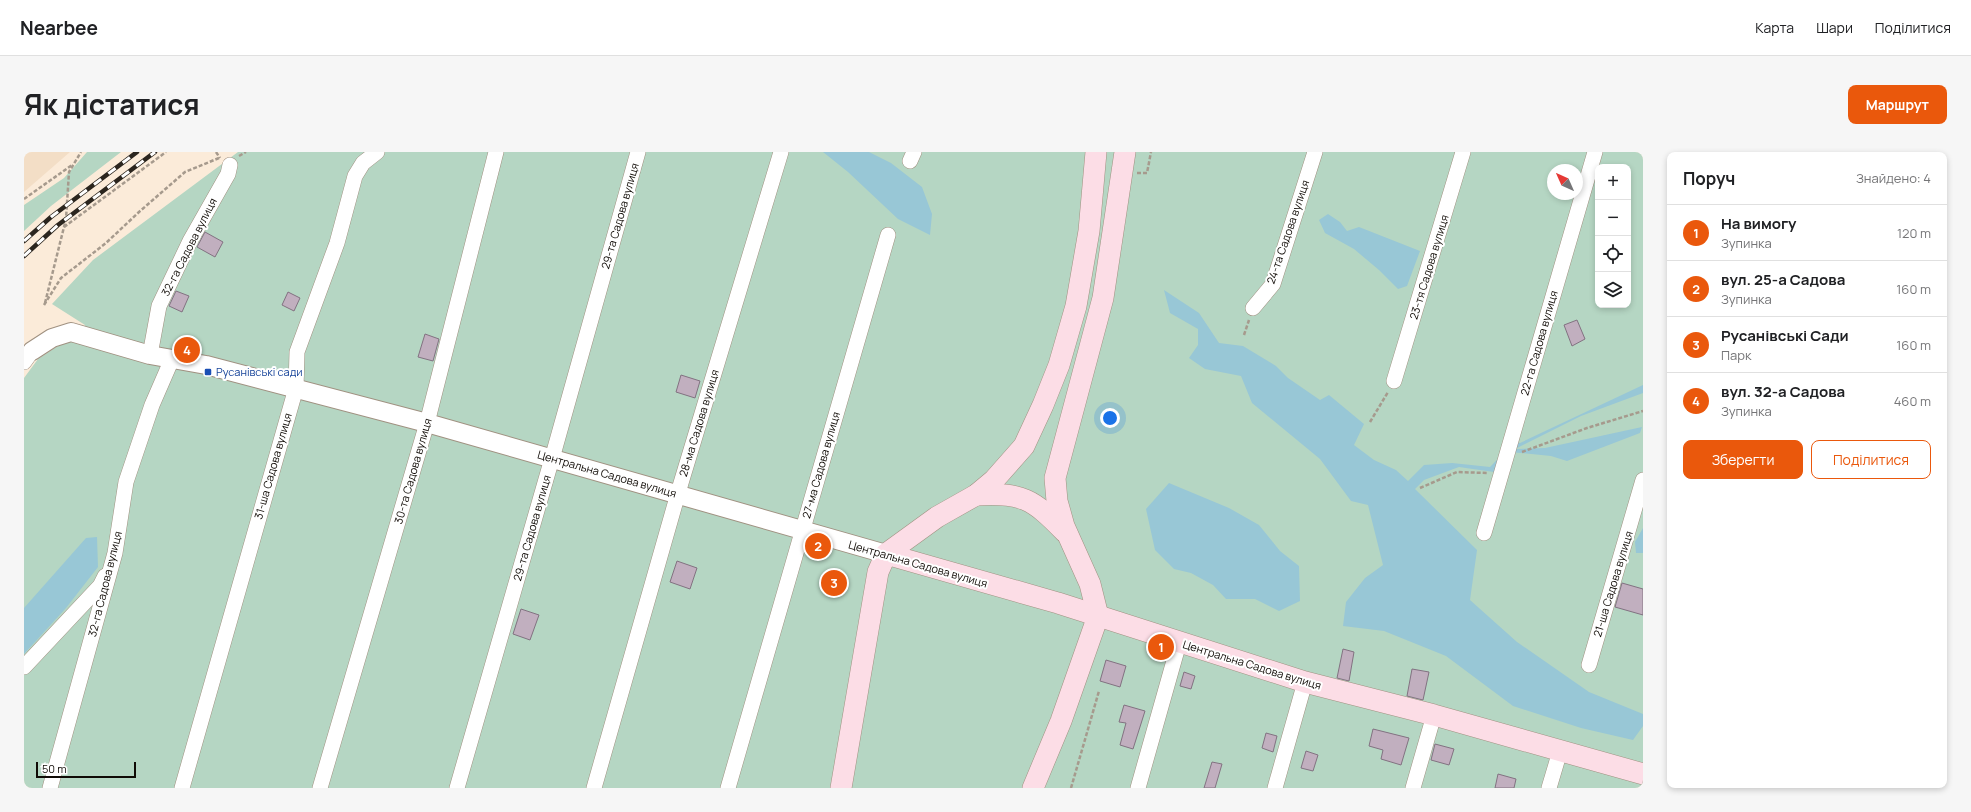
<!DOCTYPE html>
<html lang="uk">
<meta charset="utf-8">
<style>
:root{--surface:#fff;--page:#f6f6f6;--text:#202124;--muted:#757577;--line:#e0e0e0;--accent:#ea580c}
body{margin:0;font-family:Manrope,sans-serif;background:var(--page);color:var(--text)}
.controls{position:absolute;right:12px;top:12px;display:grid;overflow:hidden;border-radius:8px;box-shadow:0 2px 6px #0003}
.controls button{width:36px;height:36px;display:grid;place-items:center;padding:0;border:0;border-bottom:1px solid var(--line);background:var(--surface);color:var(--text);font:20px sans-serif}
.compass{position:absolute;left:1523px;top:12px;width:36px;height:36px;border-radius:50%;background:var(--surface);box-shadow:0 2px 6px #0003;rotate:315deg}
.scale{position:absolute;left:12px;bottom:10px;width:100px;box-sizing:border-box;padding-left:4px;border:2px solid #100b06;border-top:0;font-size:11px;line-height:14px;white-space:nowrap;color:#100b06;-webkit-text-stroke:3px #fff;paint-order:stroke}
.you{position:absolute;left:1086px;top:266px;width:14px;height:14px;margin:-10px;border:3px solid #fff;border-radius:50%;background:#1a73e8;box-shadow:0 0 0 6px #1a73e833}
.badge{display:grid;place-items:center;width:26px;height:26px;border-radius:50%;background:var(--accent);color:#fff;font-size:13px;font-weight:700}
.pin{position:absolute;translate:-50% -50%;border:2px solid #fff;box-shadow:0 1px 4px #0006}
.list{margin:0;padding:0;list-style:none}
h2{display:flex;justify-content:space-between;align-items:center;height:52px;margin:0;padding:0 16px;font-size:17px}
h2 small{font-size:13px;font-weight:400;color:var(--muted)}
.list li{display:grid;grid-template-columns:26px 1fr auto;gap:12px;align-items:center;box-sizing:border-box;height:56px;padding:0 16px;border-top:1px solid var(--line)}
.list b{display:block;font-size:15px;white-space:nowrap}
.list p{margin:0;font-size:13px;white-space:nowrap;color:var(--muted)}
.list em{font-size:13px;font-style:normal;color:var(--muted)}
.actions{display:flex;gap:8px;padding:12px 16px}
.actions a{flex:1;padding:9px 0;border:1px solid var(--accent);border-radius:8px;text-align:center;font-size:14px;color:var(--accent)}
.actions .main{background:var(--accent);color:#fff}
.icon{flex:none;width:22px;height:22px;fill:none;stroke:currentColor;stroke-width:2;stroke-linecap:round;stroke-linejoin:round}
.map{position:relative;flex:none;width:1619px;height:636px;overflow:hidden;border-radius:8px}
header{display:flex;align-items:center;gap:24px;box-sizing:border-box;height:56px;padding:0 20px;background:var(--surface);border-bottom:1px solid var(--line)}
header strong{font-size:19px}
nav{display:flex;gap:22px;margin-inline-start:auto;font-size:14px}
.intro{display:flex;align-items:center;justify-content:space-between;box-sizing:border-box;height:96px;padding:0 24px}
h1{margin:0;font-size:28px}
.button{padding:10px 18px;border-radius:8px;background:var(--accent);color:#fff;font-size:14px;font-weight:700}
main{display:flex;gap:24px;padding:0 24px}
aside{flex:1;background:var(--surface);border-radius:8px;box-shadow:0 2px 6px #0003}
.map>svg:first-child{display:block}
.built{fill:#f3dec6}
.green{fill:#b5d6c3;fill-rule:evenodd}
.water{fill:#98c7d6}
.building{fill:#c1afbf;stroke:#827281}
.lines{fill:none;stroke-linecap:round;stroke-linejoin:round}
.minor-casing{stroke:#a09181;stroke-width:16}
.tertiary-casing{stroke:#a09181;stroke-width:20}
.secondary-casing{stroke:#a09181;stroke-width:22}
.path{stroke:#a69a8d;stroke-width:2.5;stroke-dasharray:4 2;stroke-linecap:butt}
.minor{stroke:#fff;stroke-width:15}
.tertiary{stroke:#fff;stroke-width:18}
.secondary{stroke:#fcdde6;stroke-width:21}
.rail-casing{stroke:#2b251e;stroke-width:4.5}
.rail{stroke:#fff;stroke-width:3;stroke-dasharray:9;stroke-linecap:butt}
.transit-dot{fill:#1a4fb4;stroke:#fff;stroke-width:1.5}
.labels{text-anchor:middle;stroke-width:4;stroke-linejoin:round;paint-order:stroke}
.street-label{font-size:11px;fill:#100b06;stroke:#fff}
.transit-label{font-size:11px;fill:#164399;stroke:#fff;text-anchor:start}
</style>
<header>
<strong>Nearbee</strong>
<nav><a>Карта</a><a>Шари</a><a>Поділитися</a></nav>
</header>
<div class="intro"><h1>Як дістатися</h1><a class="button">Маршрут</a></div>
<main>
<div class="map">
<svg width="1619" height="636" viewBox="0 0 1619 636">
<rect width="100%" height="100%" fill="#fbebd9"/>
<path class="built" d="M0,0H46L0,40Z"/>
<g class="green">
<path d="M63,0H97L27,54L0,79V53L40,26Z"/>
<path d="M214,0H1619V636H0V226L14,207L43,188L54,189L61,173L28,152L69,108ZM1574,15H1604V153H1574ZM1529,18H1553V42H1529Z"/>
</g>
<g class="water">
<path d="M799,0H845L867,11L898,35L908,62L906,83L874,67L824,20Z"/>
<path d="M1304,62L1316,70L1323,79L1335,75L1396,99L1383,134L1374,137L1355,118L1330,97L1301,81L1295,68Z"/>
<path d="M1140,138L1175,161L1195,191L1219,194L1252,214L1264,226L1296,248L1305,243L1340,272L1330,293L1350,308L1372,318L1384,329L1400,313L1428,311L1466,315L1490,290L1496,291L1619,233V241L1557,264L1491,297L1521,296L1618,275L1616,281L1543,309L1527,304L1486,300L1470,320L1435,315L1400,328L1391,337L1453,398L1446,448L1493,490L1565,540L1619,562V574L1609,588L1557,576L1489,554L1422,504L1360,479L1319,474L1322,450L1341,426L1359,413L1344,353L1327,349L1296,307L1228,251L1217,224L1181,217L1165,206L1174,193V177L1146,161Z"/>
<path d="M1145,331L1205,356L1235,373L1256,399L1275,414L1276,449L1255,459L1231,447H1202L1189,433L1167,421L1150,417L1131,398L1122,357Z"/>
<path d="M1619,376V401H1612L1611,390Z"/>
<path d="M73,385L74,415L42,456L0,502V456L62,386Z"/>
</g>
<g class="building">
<path d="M181,80L199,90L191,105L173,95Z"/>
<path d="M152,139L165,144L158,160L145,154Z"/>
<path d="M264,140L276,146L270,159L258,153Z"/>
<path d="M1553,168L1561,187L1548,194L1540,173Z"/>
<path d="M401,182L415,187L409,209L394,205Z"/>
<path d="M657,223L676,229L671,246L652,240Z"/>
<path d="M653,409L673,416L666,437L646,430Z"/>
<path d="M1598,431L1619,437V463L1591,455Z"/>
<path d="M497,457L515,463L506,488L489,482Z"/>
<path d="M1319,497L1330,500L1325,529L1313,526Z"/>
<path d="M1082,508L1102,514L1096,535L1076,529Z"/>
<path d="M1388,517L1405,520L1399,548L1383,544Z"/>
<path d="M1160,520L1171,524L1167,537L1156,534Z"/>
<path d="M1100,553L1121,559L1109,597L1096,593L1102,571L1095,570Z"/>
<path d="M1349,577L1385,586L1377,613L1357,607L1359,598L1345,594Z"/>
<path d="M1242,581L1253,584L1249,600L1238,596Z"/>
<path d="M1411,592L1430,597L1425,613L1407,608Z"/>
<path d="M1282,599L1294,603L1289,619L1277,616Z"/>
<path d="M1188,610L1198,612L1191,636H1180Z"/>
<path d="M1474,622L1492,627L1490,636H1471Z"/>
</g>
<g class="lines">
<defs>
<g id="minor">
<path d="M886,9L890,0"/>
<path d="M1229,156L1249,132L1291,0"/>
<path d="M126,203L135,154L166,89L204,22L206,13"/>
<path d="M0,210L8,199"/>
<path d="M1370,229L1439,0"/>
<path d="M1460,381L1571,0"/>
<path d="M1565,513L1619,328"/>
<path d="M0,515L76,434L81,424"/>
<path d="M26,636L91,401L102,330L128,253L148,207"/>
<path d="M158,636L272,236L273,200L313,91L331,24L339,11L353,0"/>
<path d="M296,636L403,271L472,0"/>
<path d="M433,636L531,296L614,0"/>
<path d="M570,636L657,331L757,0"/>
<path d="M704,636L864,83"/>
<path d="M1114,636L1155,491"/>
<path d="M1251,636L1281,530"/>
<path d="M1389,636L1410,563"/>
<path d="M1525,636L1536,599"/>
</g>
<path id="tertiary" d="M8,199L28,186L47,180L126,203L182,213L403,271L862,402"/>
<g id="secondary">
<path d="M952,343C998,340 1009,347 1041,380"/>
<path d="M862,402L1034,451L1281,530L1410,563L1619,622"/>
<path d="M817,636L854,420L862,402L913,365L952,343L970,328L1000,294L1019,253L1035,213L1052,154L1065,79L1072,0"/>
<path d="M1009,636L1037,569L1074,464L1066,432L1040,374L1033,349L1031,326L1079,146L1101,0"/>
</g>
</defs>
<use href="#minor" class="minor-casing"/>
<use href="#tertiary" class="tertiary-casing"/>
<use href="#secondary" class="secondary-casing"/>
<g class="path">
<path d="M192,0L196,6"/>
<path d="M215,4L222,0"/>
<path d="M1113,21H1123L1127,0"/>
<path d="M0,47L48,13"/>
<path d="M40,75L142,0"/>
<path d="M21,151L42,67L45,20L57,0"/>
<path d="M20,153L37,126L82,91L115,60L161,20L195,6"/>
<path d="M1220,183L1225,168"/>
<path d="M1346,270L1364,240"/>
<path d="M1498,300L1563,276L1619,259"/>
<path d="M1396,336L1433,320L1463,321"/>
<path d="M1047,636L1075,539"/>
</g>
<use href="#minor" class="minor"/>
<use href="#tertiary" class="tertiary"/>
<use href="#secondary" class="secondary"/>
<defs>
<g id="rail">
<path d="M0,89L27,65L113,0"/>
<path d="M0,104L34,73L131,0"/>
</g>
</defs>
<use href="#rail" class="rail-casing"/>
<use href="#rail" class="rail"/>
</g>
<rect class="transit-dot" x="180" y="216" width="8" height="8" rx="2"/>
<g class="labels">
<g class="street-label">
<text transform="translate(596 64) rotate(-74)" y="4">29-та Садова вулиця</text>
<text transform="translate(1264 80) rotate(-71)" y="4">24-та Садова вулиця</text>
<text transform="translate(165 95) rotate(-63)" y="4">32-га Садова вулиця</text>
<text transform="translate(1405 115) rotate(-73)" y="4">23-тя Садова вулиця</text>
<text transform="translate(1515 191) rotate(-74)" y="4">22-га Садова вулиця</text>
<text transform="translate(675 271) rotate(-73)" y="4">28-ма Садова вулиця</text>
<text transform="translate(797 313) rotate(-74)" y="4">27-ма Садова вулиця</text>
<text transform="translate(249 314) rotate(-74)" y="4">31-ша Садова вулиця</text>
<text transform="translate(389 319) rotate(-74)" y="4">30-та Садова вулиця</text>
<text transform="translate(583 322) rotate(16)" y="4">Центральна Садова вулиця</text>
<text transform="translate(508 376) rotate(-74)" y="4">29-та Садова вулиця</text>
<text transform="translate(894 412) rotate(16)" y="4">Центральна Садова вулиця</text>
<text transform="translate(81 432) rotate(-76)" y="4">32-га Садова вулиця</text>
<text transform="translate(1589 432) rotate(-73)" y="4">21-ша Садова вулиця</text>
<text transform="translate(1228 513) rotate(17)" y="4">Центральна Садова вулиця</text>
</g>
<g class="transit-label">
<text x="192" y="224">Русанівські сади</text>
</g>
</g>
</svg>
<div class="controls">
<button>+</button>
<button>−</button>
<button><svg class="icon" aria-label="locate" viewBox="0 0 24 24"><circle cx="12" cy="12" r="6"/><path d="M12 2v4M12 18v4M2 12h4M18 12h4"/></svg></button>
<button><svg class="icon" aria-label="layers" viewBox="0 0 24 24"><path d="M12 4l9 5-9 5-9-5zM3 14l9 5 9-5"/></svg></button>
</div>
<svg class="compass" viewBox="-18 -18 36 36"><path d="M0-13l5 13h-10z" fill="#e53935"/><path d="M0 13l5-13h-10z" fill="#757577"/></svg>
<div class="scale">50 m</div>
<div class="you"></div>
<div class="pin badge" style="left:1137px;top:495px">1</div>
<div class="pin badge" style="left:794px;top:394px">2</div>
<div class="pin badge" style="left:810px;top:431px">3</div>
<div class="pin badge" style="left:163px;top:198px">4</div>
</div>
<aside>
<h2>Поруч<small>Знайдено: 4</small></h2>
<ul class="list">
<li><span class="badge">1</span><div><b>На вимогу</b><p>Зупинка</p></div><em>120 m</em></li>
<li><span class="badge">2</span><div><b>вул. 25-а Садова</b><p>Зупинка</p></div><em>160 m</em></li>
<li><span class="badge">3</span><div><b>Русанівські Сади</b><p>Парк</p></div><em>160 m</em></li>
<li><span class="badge">4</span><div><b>вул. 32-а Садова</b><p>Зупинка</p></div><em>460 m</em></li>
</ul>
<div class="actions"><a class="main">Зберегти</a><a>Поділитися</a></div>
</aside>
</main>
